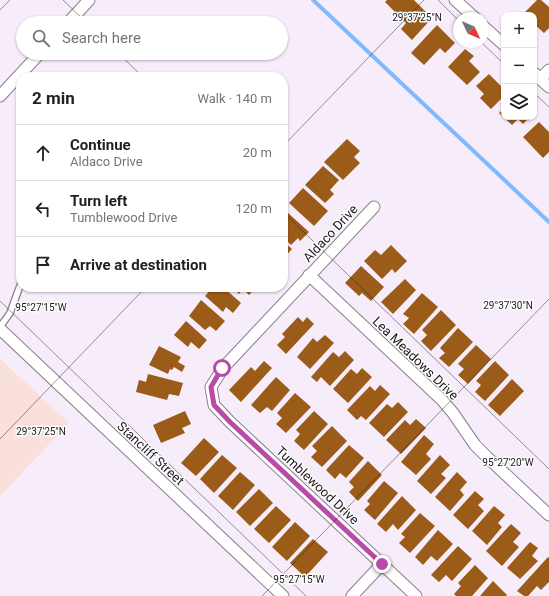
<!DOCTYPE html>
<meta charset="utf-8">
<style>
:root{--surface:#fff;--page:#f2f2f2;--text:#202124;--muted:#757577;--line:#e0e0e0}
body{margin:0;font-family:Roboto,sans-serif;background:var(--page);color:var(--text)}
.controls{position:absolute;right:12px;top:12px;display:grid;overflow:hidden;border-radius:8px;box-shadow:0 1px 3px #0004}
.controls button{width:36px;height:36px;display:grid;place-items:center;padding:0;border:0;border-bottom:1px solid var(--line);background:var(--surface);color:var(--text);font:20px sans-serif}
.compass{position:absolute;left:453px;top:12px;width:36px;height:36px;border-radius:50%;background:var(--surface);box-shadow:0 1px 3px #0004;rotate:134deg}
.stop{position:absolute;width:12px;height:12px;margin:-9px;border:3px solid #ba4aa7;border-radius:50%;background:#fff}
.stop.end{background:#ba4aa7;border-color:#fff;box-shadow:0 1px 4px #0008}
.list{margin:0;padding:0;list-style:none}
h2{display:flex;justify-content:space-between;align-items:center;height:52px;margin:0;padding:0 16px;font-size:17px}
h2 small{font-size:13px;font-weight:400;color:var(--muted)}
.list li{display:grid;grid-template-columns:26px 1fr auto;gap:12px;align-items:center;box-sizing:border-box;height:56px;padding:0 16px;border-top:1px solid var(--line)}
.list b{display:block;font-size:15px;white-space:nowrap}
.list p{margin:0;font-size:13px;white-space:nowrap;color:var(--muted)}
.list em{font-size:13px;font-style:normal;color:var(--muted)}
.icon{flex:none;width:22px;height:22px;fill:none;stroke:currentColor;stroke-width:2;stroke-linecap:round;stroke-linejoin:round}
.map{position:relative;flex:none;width:549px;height:596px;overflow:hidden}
.search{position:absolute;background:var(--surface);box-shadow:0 1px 3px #0004;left:16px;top:16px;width:272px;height:44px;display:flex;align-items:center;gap:10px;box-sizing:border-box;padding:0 14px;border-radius:22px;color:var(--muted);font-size:15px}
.panel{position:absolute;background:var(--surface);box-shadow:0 1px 3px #0004;left:16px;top:72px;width:272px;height:220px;border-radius:16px}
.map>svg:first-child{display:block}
.education{fill:#fae0da}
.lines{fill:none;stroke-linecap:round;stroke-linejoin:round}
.stream{stroke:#82b9fd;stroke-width:4}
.building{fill:#9c5c19}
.lane-casing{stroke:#89808b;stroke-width:8}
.street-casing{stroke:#89808b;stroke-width:13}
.lane{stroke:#fff;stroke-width:5.5}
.street{stroke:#fff;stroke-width:11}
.route{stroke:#ba4aa7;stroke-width:5}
.ticks{fill:none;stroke:#1d191e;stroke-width:1;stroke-opacity:0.45}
.labels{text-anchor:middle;stroke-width:3;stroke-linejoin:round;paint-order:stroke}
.street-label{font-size:13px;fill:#1d191e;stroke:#fdfdfd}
.ticks-label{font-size:10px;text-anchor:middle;fill:#1d191e;stroke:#fdfdfd;stroke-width:3;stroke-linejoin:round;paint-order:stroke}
</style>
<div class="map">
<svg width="549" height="596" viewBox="0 0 549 596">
<rect width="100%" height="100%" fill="#f7ecf9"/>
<path class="education" d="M0,359L69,423L0,496Z"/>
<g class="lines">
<path class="stream" d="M313,0L549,222"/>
</g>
<g class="building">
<path d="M387,0H414L432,18L412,40L401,29L406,23L385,2Z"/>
<path d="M537,0H541L549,7V28L544,33L534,24V15H524L523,14Z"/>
<path d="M437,25L455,43L445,53L440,48L424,65L411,53Z"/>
<path d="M465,49L474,56L469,61L480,72L467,85L448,67Z"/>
<path d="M489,74L504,89V96L491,109L480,98L484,94L476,86Z"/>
<path d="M504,108V117H530L523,124L518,119L512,125L499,113Z"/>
<path d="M539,122L549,132V152L543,158L523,137Z"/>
<path d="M347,139L360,151L354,157L360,163L343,180L324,162Z"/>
<path d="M323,166L339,180L330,190L334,194L325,203L305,185Z"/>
<path d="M303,188L328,211L314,226L289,203Z"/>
<path d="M287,212L309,232L300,241L298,238L291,245L283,237V217Z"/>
<path d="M283,241L292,249L285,257H283Z"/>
<path d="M391,245L407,261L395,273L392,269L382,279L364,261L375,250L381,255Z"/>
<path d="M361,266L384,287L371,301L362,293L359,296L345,283Z"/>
<path d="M405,279L416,290L393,314L381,302Z"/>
<path d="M213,287H223L241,303L233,313L226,307L223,312L205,296Z"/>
<path d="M232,287H256L249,295L243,289L239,294Z"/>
<path d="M422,293L438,307L414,334L403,324L409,318L403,314Z"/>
<path d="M201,300L225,321L216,331L210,326L205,330L189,316Z"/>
<path d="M441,310L456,325L431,351L421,341L427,335L422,330Z"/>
<path d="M298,317L303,322L307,317L314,324L286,354L277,345L285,337L282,334Z"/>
<path d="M186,321L207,340L199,349L191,342L188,347L174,335Z"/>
<path d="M458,328L473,342L449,367L439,358L445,353L440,348Z"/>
<path d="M325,335L334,343L310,369L297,357L313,338L317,342Z"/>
<path d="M476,345L491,359L468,384L458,375L464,369L458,364Z"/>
<path d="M159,346L181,357L178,362L185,366L182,372L174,367L172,370L170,369L168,374L149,365Z"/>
<path d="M345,351L354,360L330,386L321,377L317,382L311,377L333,352L339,357Z"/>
<path d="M264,361L272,368L241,402L229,390L251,367L255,371Z"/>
<path d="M495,361L509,375L485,401L475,392L481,385L476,381Z"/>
<path d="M362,368L372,377L348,403L333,389L351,369L357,374Z"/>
<path d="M148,374L183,383L179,396L169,394L167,400L136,392L139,380L146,382Z"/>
<path d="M276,377L290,390L272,411L267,407L260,413L251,405Z"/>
<path d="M512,379L524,391L500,416L488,405Z"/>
<path d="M380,385L390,394L366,420L361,416L357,420L347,410L370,386L375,391Z"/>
<path d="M295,393L311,407L286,433L276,424L282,418L277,413Z"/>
<path d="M398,402L408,412L384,437L369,423L387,404L392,408Z"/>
<path d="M185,411L191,424L182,428L185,433L161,443L153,425Z"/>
<path d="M314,411L328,424L304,450L294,441L300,434L296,430Z"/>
<path d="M416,419L426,428L401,454L386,440L405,420L410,425Z"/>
<path d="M332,426L347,441L322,467L311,457L317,451L312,446Z"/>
<path d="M424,435L434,444L426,454L431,459L416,475L401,462Z"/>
<path d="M204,438L219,452L196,476L181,463Z"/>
<path d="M349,445L364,458L346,478L340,473L335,479L326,470Z"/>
<path d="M222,455L237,468L214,493L200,479Z"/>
<path d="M440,455L450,465L441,474L446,478L431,494L417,481Z"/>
<path d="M368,461L382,475L358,501L349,492L354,487L349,482Z"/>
<path d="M240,472L255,485L233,510L218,496Z"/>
<path d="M457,472L467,482L460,490L464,495L450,511L435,497Z"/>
<path d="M384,481L398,493L375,520L364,510L370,504L367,501Z"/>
<path d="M259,489L273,503L250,526L236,512Z"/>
<path d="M475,491L484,499L478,505L484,511L468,529L453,515Z"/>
<path d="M402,496L416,510L398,530L393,524L386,532L377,524Z"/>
<path d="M276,506L291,520L269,543L254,529Z"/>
<path d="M494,506L505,515L498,523L502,527L487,545L472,531Z"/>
<path d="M420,513L435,526L410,553L399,543L405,537L401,534Z"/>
<path d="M295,522L310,536L287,561L272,547Z"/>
<path d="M511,524L521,533L513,542L519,547L502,566L486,551Z"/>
<path d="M438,530L453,544L437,561L431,556L423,565L415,557Z"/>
<path d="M313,539L328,552L305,577L290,563Z"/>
<path d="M530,542L538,548L532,556L538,561L520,579L507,568Z"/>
<path d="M458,546L472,559L452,581L446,575L439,582L431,575Z"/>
<path d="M548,557L549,558V582L541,590L537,586L528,596H524L517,591Z"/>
<path d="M475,565L488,578L472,596H456L454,594L461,586L458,583Z"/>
<path d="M493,581L507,595L506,596H480Z"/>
</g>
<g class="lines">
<defs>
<path id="lane" d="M0,327L10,313L21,283"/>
<g id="street">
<path d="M455,0L475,18"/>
<path d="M68,23L89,0"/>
<path d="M483,26L504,45"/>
<path d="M534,73L549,87"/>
<path d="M540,79L549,70"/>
<path d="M0,96L40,53"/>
<path d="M374,207L223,368L211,387L214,405L230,422L416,596"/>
<path d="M309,275L442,400L453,413L475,445L487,457L549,515"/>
<path d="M0,329L283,596"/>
<path d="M352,596L382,564"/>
</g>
</defs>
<use href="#lane" class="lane-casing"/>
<use href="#street" class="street-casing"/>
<use href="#lane" class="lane"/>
<use href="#street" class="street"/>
</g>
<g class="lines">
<path class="route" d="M222,368L211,387L214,405L230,422L382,564"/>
</g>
<path class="ticks" d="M63,0L87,23M438,0L459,21M0,10L10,0M481,42L504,64M118,53L143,77M534,93L549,107M283,146L424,0M283,212L549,469M0,301L306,596M0,439L146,287M262,596L549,299"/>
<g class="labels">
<g class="street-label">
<text transform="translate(330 233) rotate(-47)" y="5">Aldaco Drive</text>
<text transform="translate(416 358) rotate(44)" y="5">Lea Meadows Drive</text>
<text transform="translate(151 453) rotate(43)" y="5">Stancliff Street</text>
<text transform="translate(318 485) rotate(43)" y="5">Tumblewood Drive</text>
</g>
</g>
<g class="ticks-label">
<text x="417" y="21">29°37'25"N</text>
<text x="508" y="309">29°37'30"N</text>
<text x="41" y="311">95°27'15"W</text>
<text x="41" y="435">29°37'25"N</text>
<text x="508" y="466">95°27'20"W</text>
<text x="299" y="583">95°27'15"W</text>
</g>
</svg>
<div class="controls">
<button>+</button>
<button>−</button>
<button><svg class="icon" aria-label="layers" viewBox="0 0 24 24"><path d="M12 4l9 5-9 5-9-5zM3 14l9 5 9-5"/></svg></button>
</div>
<svg class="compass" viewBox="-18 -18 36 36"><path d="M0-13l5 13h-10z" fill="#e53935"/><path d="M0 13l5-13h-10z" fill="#757577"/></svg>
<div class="stop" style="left:222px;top:368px"></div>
<div class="stop end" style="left:382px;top:564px"></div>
<div class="search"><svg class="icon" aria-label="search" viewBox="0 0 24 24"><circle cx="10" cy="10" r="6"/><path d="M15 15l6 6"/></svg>Search here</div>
<section class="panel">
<h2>2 min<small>Walk · 140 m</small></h2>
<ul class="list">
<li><svg class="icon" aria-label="ahead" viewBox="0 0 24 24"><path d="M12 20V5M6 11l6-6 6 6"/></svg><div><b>Continue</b><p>Aldaco Drive</p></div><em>20 m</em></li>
<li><svg class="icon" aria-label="left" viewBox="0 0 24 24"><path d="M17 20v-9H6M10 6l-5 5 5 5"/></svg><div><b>Turn left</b><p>Tumblewood Drive</p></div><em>120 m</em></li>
<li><svg class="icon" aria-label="arrive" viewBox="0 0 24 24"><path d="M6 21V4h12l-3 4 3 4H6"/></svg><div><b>Arrive at destination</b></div></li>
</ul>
</section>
</div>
